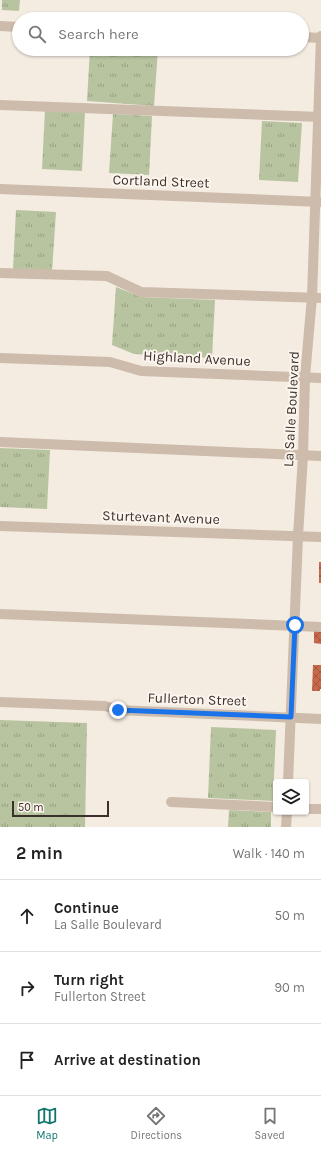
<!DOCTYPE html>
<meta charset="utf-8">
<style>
:root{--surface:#fff;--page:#f2f2f2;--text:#222;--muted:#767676;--line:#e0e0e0;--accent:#0f766e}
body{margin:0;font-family:Karla,sans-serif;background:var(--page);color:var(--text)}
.controls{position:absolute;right:12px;bottom:12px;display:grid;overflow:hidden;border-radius:4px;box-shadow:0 1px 3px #0004}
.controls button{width:36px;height:36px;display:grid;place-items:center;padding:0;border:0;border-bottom:1px solid var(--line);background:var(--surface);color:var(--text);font:20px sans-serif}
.scale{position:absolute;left:12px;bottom:10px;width:97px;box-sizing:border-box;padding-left:4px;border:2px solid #3b302b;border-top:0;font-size:11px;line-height:14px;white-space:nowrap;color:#3b302b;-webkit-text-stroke:3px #fbf5ee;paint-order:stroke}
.stop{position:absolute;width:12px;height:12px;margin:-9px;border:3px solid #1a73e8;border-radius:50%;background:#fff}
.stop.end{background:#1a73e8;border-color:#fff;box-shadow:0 1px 4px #0008}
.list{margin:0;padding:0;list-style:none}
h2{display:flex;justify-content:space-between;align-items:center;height:52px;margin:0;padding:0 16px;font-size:17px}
h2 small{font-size:13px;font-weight:400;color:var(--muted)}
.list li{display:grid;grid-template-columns:26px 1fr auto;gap:12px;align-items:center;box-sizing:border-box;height:72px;padding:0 16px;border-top:1px solid var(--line)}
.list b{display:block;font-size:15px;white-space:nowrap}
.list p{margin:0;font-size:13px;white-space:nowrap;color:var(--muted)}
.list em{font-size:13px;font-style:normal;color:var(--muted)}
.icon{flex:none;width:22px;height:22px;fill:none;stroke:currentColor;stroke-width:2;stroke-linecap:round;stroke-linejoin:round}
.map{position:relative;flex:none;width:321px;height:827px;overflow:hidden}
.search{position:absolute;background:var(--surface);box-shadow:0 1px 3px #0004;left:12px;right:12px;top:12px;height:44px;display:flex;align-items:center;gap:10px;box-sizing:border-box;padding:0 14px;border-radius:22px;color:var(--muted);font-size:15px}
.sheet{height:268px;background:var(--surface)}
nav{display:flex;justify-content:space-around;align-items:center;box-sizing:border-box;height:56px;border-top:1px solid var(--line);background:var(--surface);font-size:11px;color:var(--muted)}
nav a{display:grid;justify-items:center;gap:2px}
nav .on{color:var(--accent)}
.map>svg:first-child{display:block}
.grass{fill:url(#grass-tufts)}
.building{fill:url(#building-cross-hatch)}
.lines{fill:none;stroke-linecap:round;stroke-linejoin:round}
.minor{stroke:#cdbbac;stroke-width:10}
.route{stroke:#1a73e8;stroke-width:5}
.labels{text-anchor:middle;stroke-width:4;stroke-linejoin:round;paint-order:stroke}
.street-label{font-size:14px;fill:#3b302b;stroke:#fbf5ee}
</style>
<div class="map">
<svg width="321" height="827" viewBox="0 0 321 827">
<defs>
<pattern id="grass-tufts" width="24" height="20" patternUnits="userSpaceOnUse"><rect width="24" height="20" fill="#b8c4a0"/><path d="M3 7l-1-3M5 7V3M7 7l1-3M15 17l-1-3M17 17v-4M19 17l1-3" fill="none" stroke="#97a083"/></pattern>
<pattern id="building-cross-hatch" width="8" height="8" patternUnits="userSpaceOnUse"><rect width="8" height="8" fill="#c8694b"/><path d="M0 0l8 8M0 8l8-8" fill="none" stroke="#a4573f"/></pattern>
</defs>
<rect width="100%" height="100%" fill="#f4ebe1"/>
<g class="grass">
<path d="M2,0H20L19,11L2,10Z"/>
<path d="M90,49H158L154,106L87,101Z"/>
<path d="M45,110L85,112L82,171L42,169Z"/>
<path d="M113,114L152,116L149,175L109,173Z"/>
<path d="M262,121L302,123L298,182L259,180Z"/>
<path d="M16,210L56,212L52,271L13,269Z"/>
<path d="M116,287L141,297L215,300L212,358L134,354L112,345Z"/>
<path d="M0,448L50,450L47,509L0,507Z"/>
<path d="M0,720L87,723L85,827H0Z"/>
<path d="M211,727L276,730L273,801L208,798Z"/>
<path d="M229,810L271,812V827H228Z"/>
</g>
<g class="building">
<rect x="319" y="562" width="2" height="21"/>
<path d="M314,631H321V644L314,643Z"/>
<path d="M313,665H321V689H320V691H312Z"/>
</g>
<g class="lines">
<g class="minor">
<path d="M0,26L19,27"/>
<path d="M302,37L321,38"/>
<path d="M0,105L321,117"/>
<path d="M0,189L321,202"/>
<path d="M0,273L107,276L141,292L321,298"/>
<path d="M0,358L110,362L141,371L321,378"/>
<path d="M0,442L321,456"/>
<path d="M0,526L321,537"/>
<path d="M0,614L321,627"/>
<path d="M0,702L105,706L118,710L321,719"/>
<path d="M288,782L298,536L303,456L305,377L312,297L321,36"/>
<path d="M171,802L276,807"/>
<path d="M306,809H321"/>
<path d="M286,827L287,812"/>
</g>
</g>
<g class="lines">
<path class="route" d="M118,710L291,717L295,625"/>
</g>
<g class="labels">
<g class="street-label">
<text transform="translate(161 181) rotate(2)" y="5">Cortland Street</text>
<text transform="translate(197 358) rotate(3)" y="5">Highland Avenue</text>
<text transform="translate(291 409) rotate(-87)" y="5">La Salle Boulevard</text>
<text transform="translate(161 517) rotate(2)" y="5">Sturtevant Avenue</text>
<text transform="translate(197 699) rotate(2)" y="5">Fullerton Street</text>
</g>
</g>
</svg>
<div class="controls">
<button><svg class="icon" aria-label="layers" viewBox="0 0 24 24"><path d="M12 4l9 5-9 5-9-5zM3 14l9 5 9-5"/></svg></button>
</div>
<div class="scale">50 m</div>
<div class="stop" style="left:295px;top:625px"></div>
<div class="stop end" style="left:118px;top:710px"></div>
<div class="search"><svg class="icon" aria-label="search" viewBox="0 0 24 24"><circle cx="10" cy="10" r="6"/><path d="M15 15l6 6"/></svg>Search here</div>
</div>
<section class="sheet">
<h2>2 min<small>Walk · 140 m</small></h2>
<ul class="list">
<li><svg class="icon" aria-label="ahead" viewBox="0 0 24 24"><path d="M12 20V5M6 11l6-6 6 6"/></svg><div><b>Continue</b><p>La Salle Boulevard</p></div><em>50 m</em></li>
<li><svg class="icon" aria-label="right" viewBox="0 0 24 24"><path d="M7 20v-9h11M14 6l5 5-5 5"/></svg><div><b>Turn right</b><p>Fullerton Street</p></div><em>90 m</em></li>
<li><svg class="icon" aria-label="arrive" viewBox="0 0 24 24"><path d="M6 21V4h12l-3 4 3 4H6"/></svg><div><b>Arrive at destination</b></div></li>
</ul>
</section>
<nav>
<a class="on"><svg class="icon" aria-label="map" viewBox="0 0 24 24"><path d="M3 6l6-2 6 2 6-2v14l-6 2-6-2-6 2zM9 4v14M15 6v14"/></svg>Map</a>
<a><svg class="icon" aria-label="directions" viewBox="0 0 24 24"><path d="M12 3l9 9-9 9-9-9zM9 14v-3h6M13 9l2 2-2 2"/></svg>Directions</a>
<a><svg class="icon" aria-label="saved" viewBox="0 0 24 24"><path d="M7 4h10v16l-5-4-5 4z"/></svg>Saved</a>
</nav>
